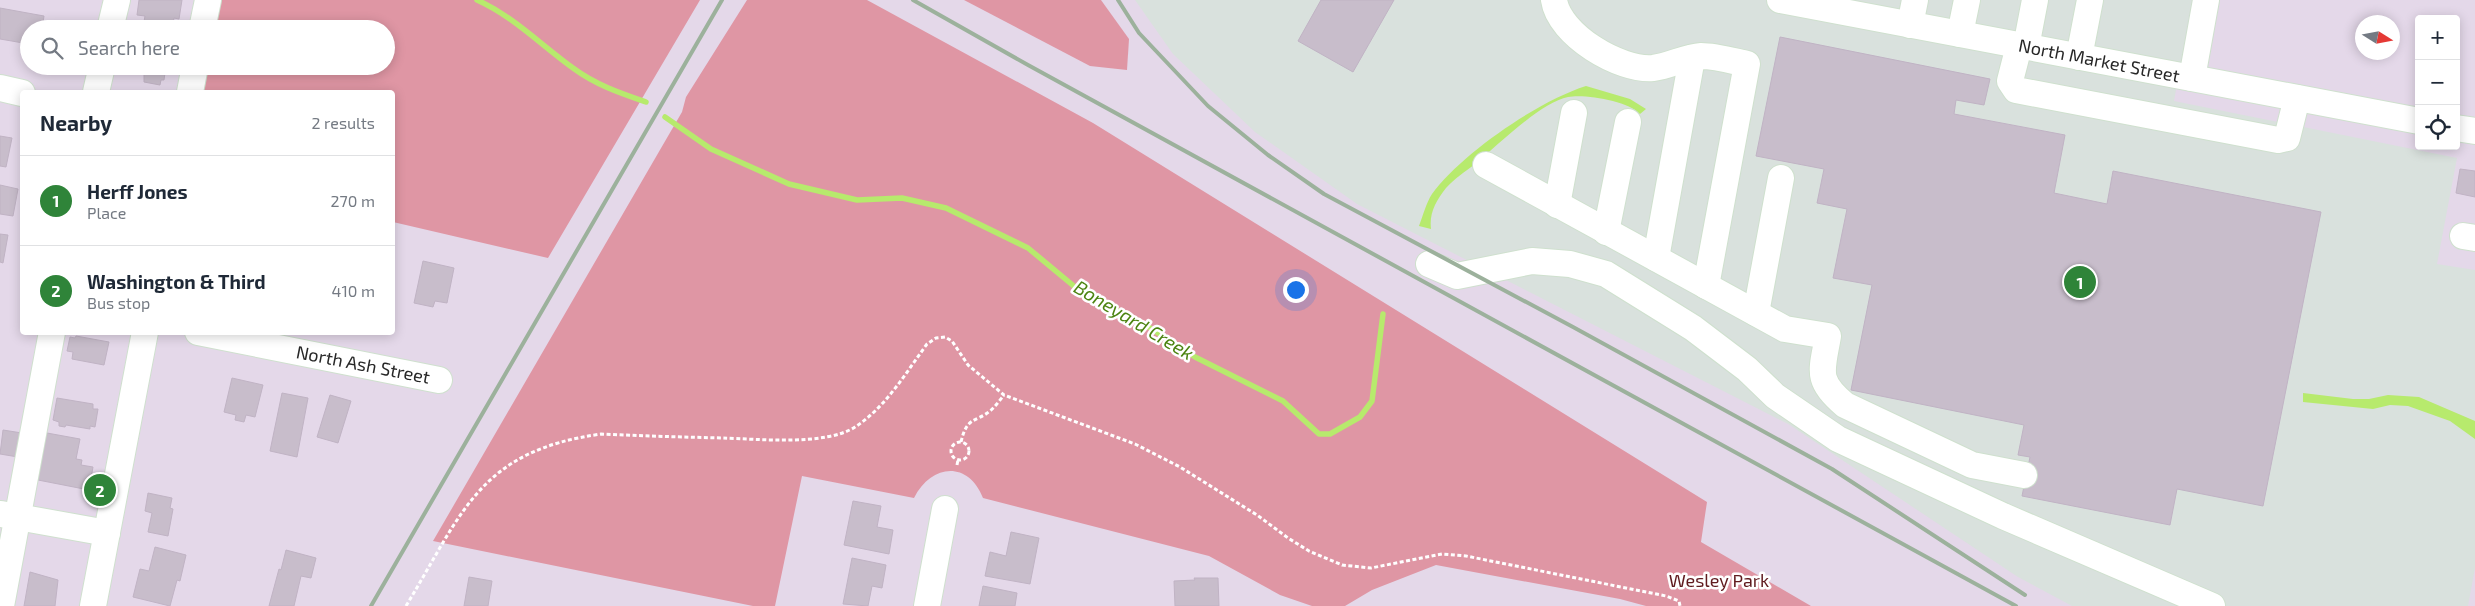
<!DOCTYPE html>
<meta charset="utf-8">
<style>
:root{--surface:#fff;--page:#f2f2f3;--text:#1f2937;--muted:#747a83;--line:#e0e1e3;--accent:#2f8439}
body{margin:0;font-family:"Exo 2",sans-serif;background:var(--page);color:var(--text)}
.controls{position:absolute;right:15px;top:15px;display:grid;overflow:hidden;border-radius:5px;box-shadow:0 2px 12px #0003}
.controls button{width:45px;height:45px;display:grid;place-items:center;padding:0;border:0;border-bottom:1px solid var(--line);background:var(--surface);color:var(--text);font:25px sans-serif}
.compass{position:absolute;left:2355px;top:15px;width:45px;height:45px;border-radius:50%;background:var(--surface);box-shadow:0 2px 12px #0003;rotate:101deg}
.you{position:absolute;left:1295px;top:289px;width:18px;height:18px;margin:-12px;border:4px solid #fff;border-radius:50%;background:#1a73e8;box-shadow:0 0 0 8px #1a73e833}
.badge{display:grid;place-items:center;width:32px;height:32px;border-radius:50%;background:var(--accent);color:#fff;font-size:16px;font-weight:700}
.pin{position:absolute;translate:-50% -50%;border:2px solid #fff;box-shadow:0 1px 5px #0006}
.list{margin:0;padding:0;list-style:none}
h2{display:flex;justify-content:space-between;align-items:center;height:65px;margin:0;padding:0 20px;font-size:21px}
h2 small{font-size:16px;font-weight:400;color:var(--muted)}
.list li{display:grid;grid-template-columns:32px 1fr auto;gap:15px;align-items:center;box-sizing:border-box;height:90px;padding:0 20px;border-top:1px solid var(--line)}
.list b{display:block;font-size:19px;white-space:nowrap}
.list p{margin:0;font-size:16px;white-space:nowrap;color:var(--muted)}
.list em{font-size:16px;font-style:normal;color:var(--muted)}
.icon{flex:none;width:28px;height:28px;fill:none;stroke:currentColor;stroke-width:2;stroke-linecap:round;stroke-linejoin:round}
.map{position:relative;flex:none;width:2475px;height:606px;overflow:hidden}
.search{position:absolute;background:var(--surface);box-shadow:0 2px 12px #0003;left:20px;top:20px;width:375px;height:55px;display:flex;align-items:center;gap:12px;box-sizing:border-box;padding:0 18px;border-radius:28px;color:var(--muted);font-size:19px}
.panel{position:absolute;background:var(--surface);box-shadow:0 2px 12px #0003;left:20px;top:90px;width:375px;height:245px;border-radius:5px}
.map>svg:first-child{display:block}
.industrial{fill:#d9e1dd}
.green{fill:#df96a4}
.water{fill:#b7ea6d}
.lines{fill:none;stroke-linecap:round;stroke-linejoin:round}
.stream{stroke:#b7ea6d;stroke-width:5.5}
.building{fill:#c8bdcb;stroke:#c0b3c4}
.minor-casing{stroke:#cfe0ce;stroke-width:28}
.path{stroke:#fff;stroke-width:3;stroke-dasharray:4 2.5;stroke-linecap:butt}
.minor{stroke:#fff;stroke-width:26}
.rail{stroke:#9cb19c;stroke-width:4}
.labels{text-anchor:middle;stroke-width:5;stroke-linejoin:round;paint-order:stroke}
.street-label{font-size:18px;fill:#272727;stroke:#fff}
.park-label{font-size:18px;fill:#601b1f;stroke:#fff}
.water-label{font-size:19px;font-style:italic;fill:#4c8411;stroke:#fff}
</style>
<div class="map">
<svg width="2475" height="606" viewBox="0 0 2475 606">
<rect width="100%" height="100%" fill="#e4d8e9"/>
<path class="industrial" d="M1135,0H2192L2174,101L2457,158L2437,264L2475,270V568L2468,606H2072L2018,577L1788,424L1357,204L1255,132L1173,54Z"/>
<g class="green">
<path d="M219,0H700L548,258L393,222L392,92H201L206,66H386V29H213Z"/>
<path d="M747,0H867L1093,123L1707,502L1701,542L1811,606H1646L1620,599L1436,565L1372,590L1345,606H1312L1280,595L1209,556L983,498C968,460 931,464 914,498L802,476L775,606H753L433,541L682,112L686,97Z"/>
<path d="M964,0H1101L1129,39L1127,70L1090,66Z"/>
</g>
<g class="water">
<path d="M1586,86L1630,99L1646,109L1640,114C1628,101 1586,94 1568,97C1541,102 1497,146 1475,164C1466,171 1454,179 1446,188C1436,201 1429,213 1431,229L1419,226C1423,216 1426,203 1432,194C1461,154 1538,101 1586,86Z"/>
<path d="M2303,393L2353,399H2369L2388,395L2419,397L2475,421V439L2450,421L2408,406L2390,405L2373,409L2303,402Z"/>
</g>
<g class="lines">
<g class="stream">
<path d="M477,0C513,16 541,45 573,68C596,85 620,93 646,102"/>
<path d="M665,117L711,149L789,184L857,200L902,198L946,208L1028,248L1081,292L1144,324L1195,357L1283,401L1319,434H1330L1360,417L1372,401L1383,314"/>
</g>
</g>
<g class="building">
<path d="M139,0H182L179,19L174,18L172,29L143,27L145,16L137,15Z"/>
<path d="M1321,0H1394L1353,72L1298,41Z"/>
<path d="M0,8L44,16L42,29H29V44L0,39Z"/>
<path d="M1780,37L1990,79L1984,105L1956,100L1954,114L2065,135L2054,193L2107,204L2113,171L2321,212L2263,506L2177,489L2170,525L2022,496L2030,457L2018,455L2024,425L1851,390L1872,285L1833,278L1847,209L1817,203L1824,169L1756,156Z"/>
<path d="M144,66H166L164,80H161L160,85L144,82Z"/>
<path d="M0,136L12,138L6,167L0,166Z"/>
<path d="M2460,169L2475,171V197L2456,193Z"/>
<path d="M0,185L18,189L13,216L0,214Z"/>
<path d="M0,234L8,235L3,263L0,262Z"/>
<path d="M423,261L454,268L447,303L435,301L433,307L414,303Z"/>
<path d="M76,336L109,342L104,365L72,359L73,352L67,351L70,337L75,338Z"/>
<path d="M232,378L263,385L255,417L246,415L244,422L235,420L236,415L224,412Z"/>
<path d="M282,393L308,398L297,457L270,451Z"/>
<path d="M330,395L351,401L338,443L317,437Z"/>
<path d="M57,398L93,404V409H98L95,427L90,426V429L66,425L65,427L59,426V422L53,420Z"/>
<path d="M3,430L22,433L18,457L0,454Z"/>
<path d="M47,433L80,439L76,459L82,460L81,465L93,467L89,490L38,480Z"/>
<path d="M148,493L172,498L170,508L173,509L168,536L148,532L152,513L145,511Z"/>
<path d="M853,501L881,506L877,527L893,530L889,554L844,545Z"/>
<path d="M1011,532L1039,538L1030,584L985,576L990,552L1006,556Z"/>
<path d="M155,547L186,555L180,581L177,580L170,606L133,597L140,569L149,571Z"/>
<path d="M286,550L316,558L311,578L301,576L294,606H269L279,569L281,570Z"/>
<path d="M852,558L886,565L882,588L872,586L868,606L843,604Z"/>
<path d="M30,572L58,580L55,606H24Z"/>
<path d="M469,577L492,581L488,606H464Z"/>
<path d="M1194,578H1218L1219,606H1175L1174,581L1195,580Z"/>
<path d="M983,586L1017,593L1015,606H979Z"/>
</g>
<g class="lines">
<defs>
<g id="minor">
<path d="M1554,0C1559,35 1620,71 1653,68C1670,66 1685,57 1701,56C1716,56 1733,61 1747,64L1706,286"/>
<path d="M1780,0L2419,121"/>
<path d="M1910,25L1915,0"/>
<path d="M110,29L117,0"/>
<path d="M202,29L208,0"/>
<path d="M1960,34L1967,0"/>
<path d="M2019,46L2010,81L2016,90L2278,140L2287,138L2297,98"/>
<path d="M2026,47L2035,0"/>
<path d="M2079,57L2090,0"/>
<path d="M2192,78L2206,0"/>
<path d="M0,88L22,93"/>
<path d="M96,92L102,66"/>
<path d="M190,92L195,66"/>
<path d="M2456,128L2475,131"/>
<path d="M1486,165L1785,329L1828,336C1822,371 1815,380 1845,405L1972,465L2024,475"/>
<path d="M1557,205L1574,113"/>
<path d="M1606,232L1628,122"/>
<path d="M2463,236L2475,238"/>
<path d="M1656,258L1692,58"/>
<path d="M1429,264L1457,276L1532,261L1570,264L1606,274L1693,328L1747,369L1775,396L1838,439L2003,516L2212,606"/>
<path d="M1756,313L1781,178"/>
<path d="M198,332L439,380"/>
<path d="M1,514L107,533"/>
<path d="M1,606L52,332"/>
<path d="M93,606L145,332"/>
<path d="M927,606L945,509"/>
</g>
</defs>
<use href="#minor" class="minor-casing"/>
<g class="path">
<path d="M961,442C967,416 975,423 990,411C995,407 1000,400 1004,395"/>
<circle cx="960" cy="451" r="9"/>
<path d="M957,465L958,460"/>
<path d="M406,606C463,512 479,451 601,434C642,436 682,437 723,438C758,439 826,446 855,427C886,407 905,374 927,344L936,338L945,337L952,341L968,365L1004,395L1135,444L1180,467L1257,515L1288,538L1309,551L1342,565L1371,568L1442,554L1466,556L1666,596L1679,601L1680,606"/>
</g>
<use href="#minor" class="minor"/>
<g class="rail">
<path d="M913,0L1028,65L2016,606"/>
<path d="M1118,0L1139,33L1208,106L1268,155L1324,194L1573,327L1832,469L2025,595"/>
<path d="M371,606L722,0"/>
</g>
</g>
<g class="labels">
<g class="street-label">
<text transform="translate(2099 61) rotate(11)" y="6">North Market Street</text>
<text transform="translate(363 365) rotate(11)" y="6">North Ash Street</text>
</g>
<g class="park-label">
<text x="1719" y="587">Wesley Park</text>
</g>
<g class="water-label">
<text transform="translate(1134 320) rotate(31)" y="7">Boneyard Creek</text>
</g>
</g>
</svg>
<div class="controls">
<button>+</button>
<button>−</button>
<button><svg class="icon" aria-label="locate" viewBox="0 0 24 24"><circle cx="12" cy="12" r="6"/><path d="M12 2v4M12 18v4M2 12h4M18 12h4"/></svg></button>
</div>
<svg class="compass" viewBox="-18 -18 36 36"><path d="M0-13l5 13h-10z" fill="#e53935"/><path d="M0 13l5-13h-10z" fill="#747a83"/></svg>
<div class="you"></div>
<div class="pin badge" style="left:2080px;top:282px">1</div>
<div class="pin badge" style="left:100px;top:490px">2</div>
<div class="search"><svg class="icon" aria-label="search" viewBox="0 0 24 24"><circle cx="10" cy="10" r="6"/><path d="M15 15l6 6"/></svg>Search here</div>
<section class="panel">
<h2>Nearby<small>2 results</small></h2>
<ul class="list">
<li><span class="badge">1</span><div><b>Herff Jones</b><p>Place</p></div><em>270 m</em></li>
<li><span class="badge">2</span><div><b>Washington &amp; Third</b><p>Bus stop</p></div><em>410 m</em></li>
</ul>
</section>
</div>
